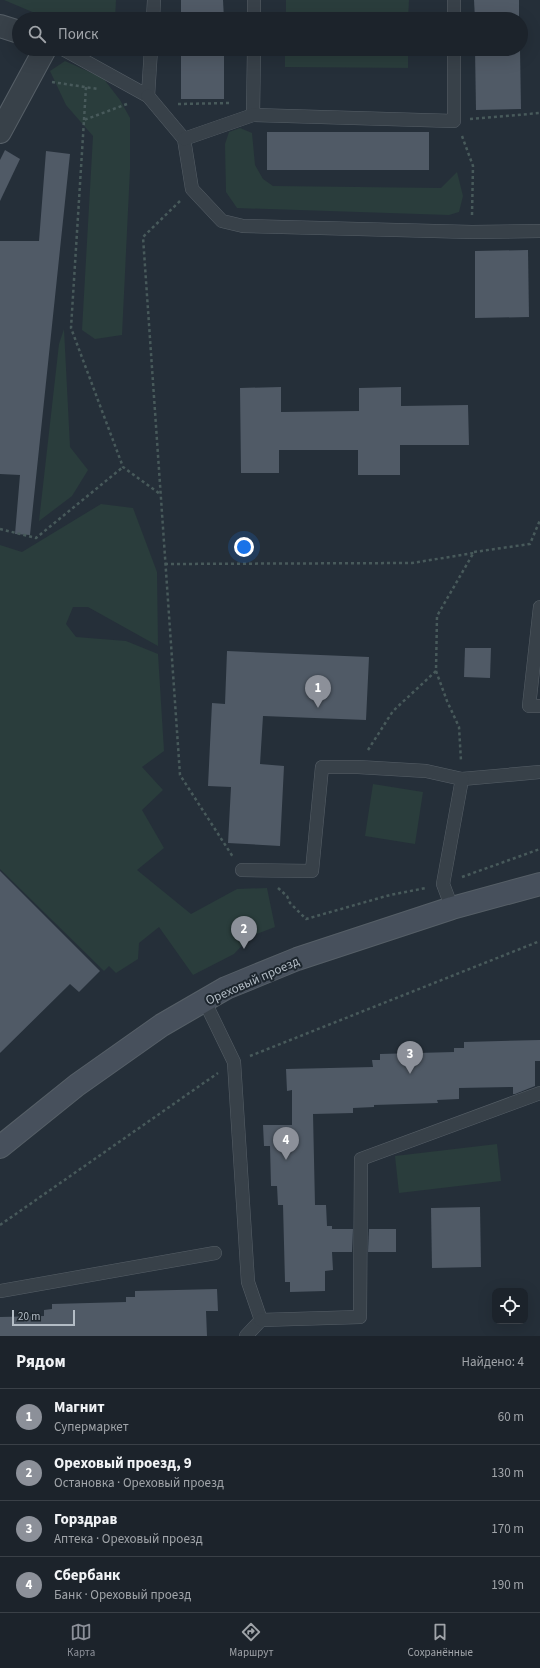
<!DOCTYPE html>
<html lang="ru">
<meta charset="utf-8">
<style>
:root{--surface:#1c232b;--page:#252b33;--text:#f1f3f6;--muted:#a0a4a9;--line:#3a4047;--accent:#8c9099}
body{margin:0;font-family:"Source Sans 3",sans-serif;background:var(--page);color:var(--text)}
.controls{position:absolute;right:12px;bottom:12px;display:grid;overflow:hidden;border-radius:8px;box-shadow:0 4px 16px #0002}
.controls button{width:36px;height:36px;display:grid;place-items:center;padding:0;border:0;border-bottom:1px solid var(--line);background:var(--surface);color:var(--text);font:20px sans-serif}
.scale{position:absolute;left:12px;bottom:10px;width:63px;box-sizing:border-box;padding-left:4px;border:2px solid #b3bcc5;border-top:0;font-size:11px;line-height:14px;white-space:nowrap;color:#b3bcc5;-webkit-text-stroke:3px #1d262e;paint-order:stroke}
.you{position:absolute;left:244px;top:547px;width:14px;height:14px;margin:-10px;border:3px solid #fff;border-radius:50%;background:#1a73e8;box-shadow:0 0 0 6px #1a73e833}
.badge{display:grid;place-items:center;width:26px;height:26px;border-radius:50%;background:var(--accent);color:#fff;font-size:13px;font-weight:700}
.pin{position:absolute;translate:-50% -33px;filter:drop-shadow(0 1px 2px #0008)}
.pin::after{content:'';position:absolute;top:21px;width:14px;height:12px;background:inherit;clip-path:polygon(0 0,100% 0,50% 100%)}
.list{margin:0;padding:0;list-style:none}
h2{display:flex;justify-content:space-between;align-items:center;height:52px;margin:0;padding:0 16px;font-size:17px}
h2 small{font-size:13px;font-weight:400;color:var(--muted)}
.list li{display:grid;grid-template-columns:26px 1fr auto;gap:12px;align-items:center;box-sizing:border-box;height:56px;padding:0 16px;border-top:1px solid var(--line)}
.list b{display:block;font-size:15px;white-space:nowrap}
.list p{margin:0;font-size:13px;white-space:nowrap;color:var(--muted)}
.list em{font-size:13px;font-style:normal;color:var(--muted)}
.icon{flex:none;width:22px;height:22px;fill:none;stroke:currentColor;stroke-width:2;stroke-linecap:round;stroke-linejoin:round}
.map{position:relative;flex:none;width:540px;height:1336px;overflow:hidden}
.search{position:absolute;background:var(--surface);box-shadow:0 4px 16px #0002;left:12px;right:12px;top:12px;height:44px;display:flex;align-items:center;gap:10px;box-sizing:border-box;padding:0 14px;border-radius:22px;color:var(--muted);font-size:15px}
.sheet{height:276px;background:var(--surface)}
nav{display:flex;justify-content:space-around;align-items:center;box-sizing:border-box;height:56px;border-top:1px solid var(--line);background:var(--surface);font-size:11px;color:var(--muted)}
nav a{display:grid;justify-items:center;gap:2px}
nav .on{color:var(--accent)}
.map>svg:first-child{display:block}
.green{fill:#2a3d3c}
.building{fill:#505a66}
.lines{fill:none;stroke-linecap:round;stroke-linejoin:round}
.lane-casing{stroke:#565f67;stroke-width:14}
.street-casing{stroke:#565f67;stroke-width:24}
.secondary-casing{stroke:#565f67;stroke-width:24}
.path{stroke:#485a5b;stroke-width:2.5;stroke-dasharray:3 3;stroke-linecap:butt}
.lane{stroke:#384149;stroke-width:13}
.street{stroke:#384149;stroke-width:22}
.secondary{stroke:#47505c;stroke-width:22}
.labels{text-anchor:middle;stroke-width:4;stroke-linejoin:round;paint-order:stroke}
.street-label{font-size:13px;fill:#b3bcc5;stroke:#1d262e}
</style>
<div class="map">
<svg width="540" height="1336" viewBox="0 0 540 1336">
<rect width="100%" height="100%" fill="#252f39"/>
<g class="green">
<path d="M4,0H116L115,19H49Z"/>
<path d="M286,0H409L408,19H286Z"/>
<path d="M285,49H408V68L285,67Z"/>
<path d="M65,61L103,78L120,100L130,118V169L122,335L95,339L82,330L93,136L66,105L50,71Z"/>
<path d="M240,128L252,133L255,165L263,179L273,186L441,188L457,172L463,196L459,212L449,215L237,208L226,192L225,144L229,132Z"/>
<path d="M64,329L70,447L88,470L72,496L39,521L59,344Z"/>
<path d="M101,504L133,508L157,572L158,646L88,607H73L66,624L76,637L126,641L158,654L164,751L142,767L163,790L142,810L164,848L137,870L191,914L237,889L267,888L275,927L251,936L234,954L193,975L159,927L139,943L138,959L116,973L109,966L104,971L0,869V545L22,552Z"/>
<path d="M373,784L423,792L415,844L365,836Z"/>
<path d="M497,1144L501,1181L399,1193L395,1156Z"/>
</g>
<g class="building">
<path d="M181,0H223L224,19H181Z"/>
<path d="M474,0H519V19H475Z"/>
<rect x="181" y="49" width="43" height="50"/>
<path d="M475,49H520L521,109L476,110Z"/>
<rect x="267" y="132" width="162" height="38"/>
<path d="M5,150L20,159L0,201V160Z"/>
<path d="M46,151L70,154L30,535L15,534L20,475L0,474V241H39Z"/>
<path d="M528,250L529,317L475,318V251Z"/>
<path d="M281,387V412L359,411V388L401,387V406L468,405L469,445H400V475H358V450H279V473H241L240,388Z"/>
<path d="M465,648H491L490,678L464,677Z"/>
<path d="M227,651L369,657L366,720L263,716L260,764L284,766L280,846L228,843L231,787L208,786L212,703L225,704Z"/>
<path d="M0,871L100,971L79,992L70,984L0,1053Z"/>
<path d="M540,1040V1061H535V1086L515,1094H513V1087L459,1088V1099L437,1100L438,1103L374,1105V1107L353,1108V1113L313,1114L315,1205H326L327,1226H332V1229H353L352,1252H332L333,1270L325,1271V1291L290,1292V1282H285L283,1205H278L277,1186H271L270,1146H264L263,1125H292V1090L287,1091L286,1069L373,1067L372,1060H380V1054L454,1052V1048H464V1042Z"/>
<path d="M480,1207L481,1267L432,1268L431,1208Z"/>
<path d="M369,1229H396V1252H368Z"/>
<path d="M217,1289L218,1311H206L207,1336H0V1317L44,1316V1310L52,1309V1304L126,1302V1297H135V1291Z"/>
</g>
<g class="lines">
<defs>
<g id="lane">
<path d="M454,0V19"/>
<path d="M153,19L154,0"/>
<path d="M254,19V0"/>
<path d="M63,49L148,96L151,49"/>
<path d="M148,96L184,139L192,189L222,221L243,226L472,232L540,231"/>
<path d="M253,115L254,49"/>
<path d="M184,139L253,115L454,121V49"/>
<path d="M540,607L529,706H540"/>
<path d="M462,779L540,772"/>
<path d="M242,870L312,871L322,767H358L426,771L462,779L443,884L452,908"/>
<path d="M204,1000L234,1062L248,1282L261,1320L246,1336"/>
<path d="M0,1291L215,1253"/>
<path d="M261,1320L360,1317L361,1159L540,1093"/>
</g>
<g id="street">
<path d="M0,26L19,32"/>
<path d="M0,132L45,49"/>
</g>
<path id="secondary" d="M0,1147L77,1085L162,1025L226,988L297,959L452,908L540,884"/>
</defs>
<use href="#lane" class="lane-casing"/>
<use href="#street" class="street-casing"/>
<use href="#secondary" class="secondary-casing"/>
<g class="path">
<path d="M52,82L98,89"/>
<path d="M127,104L84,120L71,328L123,467L160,494"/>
<path d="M178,104L231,103"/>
<path d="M470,119L540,113"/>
<path d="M84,120L86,87"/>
<path d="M462,136L473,166L472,215"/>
<path d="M180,201L143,237L180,775L233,857"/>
<path d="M0,529L36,538L123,467"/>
<path d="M165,564L412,563L474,553"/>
<path d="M436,671L447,701L459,727L461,761"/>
<path d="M368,750L393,711L436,671L437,616L474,552L530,544L540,520"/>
<path d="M462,877L540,849"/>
<path d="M278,888L287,896L290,903L306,919L390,895L426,888"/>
<path d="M250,1056L540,941"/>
<path d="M0,1225L218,1073"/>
</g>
<use href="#lane" class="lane"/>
<use href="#street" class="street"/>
<use href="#secondary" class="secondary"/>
</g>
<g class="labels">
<g class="street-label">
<text transform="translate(252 980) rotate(-24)" y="5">Ореховый проезд</text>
</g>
</g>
</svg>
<div class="controls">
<button><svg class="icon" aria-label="locate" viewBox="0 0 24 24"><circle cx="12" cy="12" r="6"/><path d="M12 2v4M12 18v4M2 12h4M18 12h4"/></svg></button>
</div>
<div class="scale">20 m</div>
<div class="you"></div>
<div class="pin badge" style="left:318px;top:708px">1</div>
<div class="pin badge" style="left:244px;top:949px">2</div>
<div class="pin badge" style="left:410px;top:1074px">3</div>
<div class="pin badge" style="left:286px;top:1160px">4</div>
<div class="search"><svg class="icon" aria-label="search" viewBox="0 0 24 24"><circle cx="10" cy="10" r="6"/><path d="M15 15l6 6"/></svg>Поиск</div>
</div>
<section class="sheet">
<h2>Рядом<small>Найдено: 4</small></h2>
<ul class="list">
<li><span class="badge">1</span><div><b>Магнит</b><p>Супермаркет</p></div><em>60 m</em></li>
<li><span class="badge">2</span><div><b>Ореховый проезд, 9</b><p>Остановка · Ореховый проезд</p></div><em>130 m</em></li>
<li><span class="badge">3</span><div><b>Горздрав</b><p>Аптека · Ореховый проезд</p></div><em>170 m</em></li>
<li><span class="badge">4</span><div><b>Сбербанк</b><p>Банк · Ореховый проезд</p></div><em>190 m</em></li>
</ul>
</section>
<nav>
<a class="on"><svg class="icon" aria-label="map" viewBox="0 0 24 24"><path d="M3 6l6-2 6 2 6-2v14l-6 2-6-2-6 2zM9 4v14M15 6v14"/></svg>Карта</a>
<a><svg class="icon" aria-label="directions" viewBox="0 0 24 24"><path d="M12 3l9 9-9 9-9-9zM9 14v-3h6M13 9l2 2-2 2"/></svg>Маршрут</a>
<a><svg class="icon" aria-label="saved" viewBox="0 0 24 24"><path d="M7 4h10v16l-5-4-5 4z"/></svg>Сохранённые</a>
</nav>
